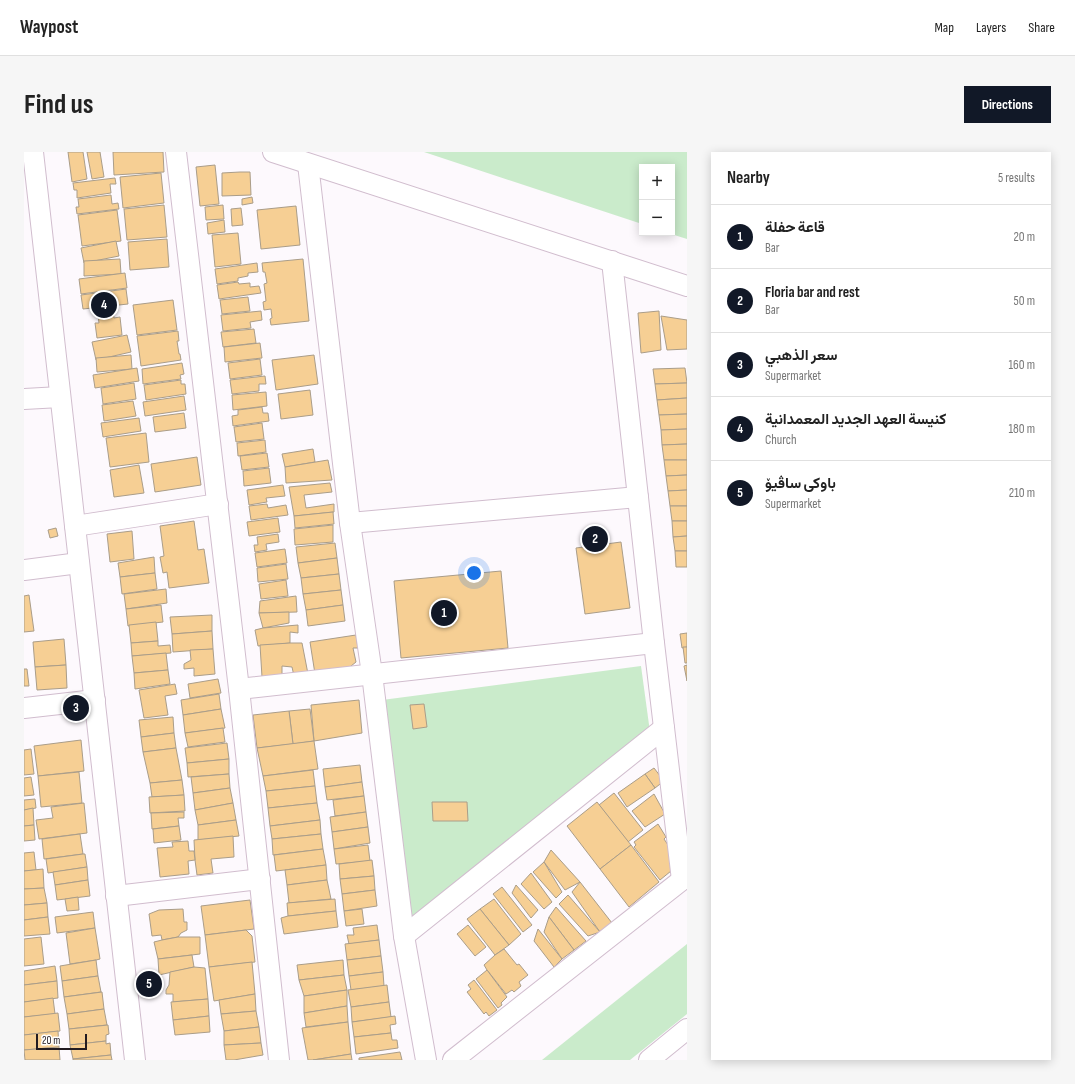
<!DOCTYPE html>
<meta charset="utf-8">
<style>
:root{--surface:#fff;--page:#f6f6f6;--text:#222;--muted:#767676;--line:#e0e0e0;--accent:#111827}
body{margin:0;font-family:"Sofia Sans Condensed",Vazirmatn,sans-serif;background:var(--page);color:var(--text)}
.controls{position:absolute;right:12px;top:12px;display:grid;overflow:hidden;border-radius:0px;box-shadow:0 2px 10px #0003}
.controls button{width:36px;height:36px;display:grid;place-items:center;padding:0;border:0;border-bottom:1px solid var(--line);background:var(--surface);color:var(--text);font:20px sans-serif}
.scale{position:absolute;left:12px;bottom:10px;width:51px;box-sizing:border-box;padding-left:4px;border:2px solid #221b21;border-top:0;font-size:11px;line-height:14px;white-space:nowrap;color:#221b21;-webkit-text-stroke:3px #fff;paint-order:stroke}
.you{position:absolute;left:450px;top:421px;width:14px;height:14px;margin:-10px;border:3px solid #fff;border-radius:50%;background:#1a73e8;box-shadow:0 0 0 6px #1a73e833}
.badge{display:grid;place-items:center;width:26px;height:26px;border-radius:50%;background:var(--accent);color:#fff;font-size:13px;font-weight:700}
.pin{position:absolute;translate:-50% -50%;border:2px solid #fff;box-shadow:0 1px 4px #0006}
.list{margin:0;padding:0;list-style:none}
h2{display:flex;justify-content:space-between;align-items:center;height:52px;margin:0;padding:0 16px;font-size:17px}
h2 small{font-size:13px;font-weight:400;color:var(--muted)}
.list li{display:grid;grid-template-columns:26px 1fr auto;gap:12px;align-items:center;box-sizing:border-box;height:64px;padding:0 16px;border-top:1px solid var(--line)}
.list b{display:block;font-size:15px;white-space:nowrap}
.list p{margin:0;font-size:13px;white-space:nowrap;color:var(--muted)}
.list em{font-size:13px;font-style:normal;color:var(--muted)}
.map{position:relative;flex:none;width:663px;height:908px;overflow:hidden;border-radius:0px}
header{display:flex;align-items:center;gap:24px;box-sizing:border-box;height:56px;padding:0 20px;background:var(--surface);border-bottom:1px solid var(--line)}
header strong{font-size:19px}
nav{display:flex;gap:22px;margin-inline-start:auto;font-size:14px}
.intro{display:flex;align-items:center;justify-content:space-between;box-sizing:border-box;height:96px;padding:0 24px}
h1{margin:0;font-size:28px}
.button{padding:10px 18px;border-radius:0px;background:var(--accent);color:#fff;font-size:14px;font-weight:700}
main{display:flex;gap:24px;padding:0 24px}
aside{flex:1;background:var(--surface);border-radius:0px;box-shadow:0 2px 10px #0003}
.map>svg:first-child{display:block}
.green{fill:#caebcb}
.building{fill:#f6cf94;stroke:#aa9d89}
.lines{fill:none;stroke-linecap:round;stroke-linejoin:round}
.minor-casing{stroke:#d1bdce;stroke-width:22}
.minor{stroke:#fff;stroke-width:20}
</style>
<header>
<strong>Waypost</strong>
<nav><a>Map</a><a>Layers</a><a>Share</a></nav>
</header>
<div class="intro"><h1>Find us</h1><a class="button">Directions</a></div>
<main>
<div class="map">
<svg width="663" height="908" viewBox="0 0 663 908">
<rect width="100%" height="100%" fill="#fdf9fd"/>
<g class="green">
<path d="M400,0H663V87L644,81H648V15H618V72Z"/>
<path d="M617,514L626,580L386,767L358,548Z"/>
<path d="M663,792V862L606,908H518Z"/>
</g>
<g class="building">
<path d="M44,0H59L63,27L48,30Z"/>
<path d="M63,0H76L80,25L68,27Z"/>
<path d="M89,0H139L140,20L90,23Z"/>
<path d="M191,13L195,52L176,54L172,15Z"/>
<path d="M216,20H226L227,43L198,44V21Z"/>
<path d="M137,21L140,51L99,56L96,25Z"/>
<path d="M91,26L92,32H86L87,41L53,46V38H50L49,31Z"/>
<path d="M87,43L88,52L94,51L95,57L53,62L52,55H55L54,47Z"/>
<path d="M228,45L229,51L218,53V47Z"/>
<path d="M140,53L143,85L103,88L100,57Z"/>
<path d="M199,53L200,67L182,68L181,55Z"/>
<path d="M272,54L276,93L237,97L233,58Z"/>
<path d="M217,56L219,73L208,74L207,57Z"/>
<path d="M93,58L97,89L58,94L54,63Z"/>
<path d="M200,68L201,80L184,82L183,71Z"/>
<path d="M214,81L217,112L191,115L188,83Z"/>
<path d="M143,87L145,115L106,118L104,90Z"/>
<path d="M92,89L95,104L60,111L57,96Z"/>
<path d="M96,107L97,122L60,124V109Z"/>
<path d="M279,107L285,169L247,173L246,167L248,166L247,157L240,158L239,150L242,149L240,132L243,131L241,120H239L238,111Z"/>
<path d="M233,111L234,120L224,121V124L214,126V129L193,132L191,117Z"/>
<path d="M101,121L103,136L57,142L55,127Z"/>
<path d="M214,130L215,132L226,131V135L235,134L237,141L195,147L193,133Z"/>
<path d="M102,137L104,152L59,157L57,143Z"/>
<path d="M224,145L226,159L198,162L196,148Z"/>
<path d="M149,148L153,178L113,183L109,153Z"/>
<path d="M89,154L90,166L96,165L98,183L73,186L71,171H75L73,156Z"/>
<path d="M237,159L238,168L226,170L227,176L199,179L197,163Z"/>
<path d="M635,159L637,198L617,201L614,161Z"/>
<path d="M637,164L663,168V197L643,198Z"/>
<path d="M230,177L232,191L199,195L197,180Z"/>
<path d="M154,179L155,189H153L155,202H156L157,208L117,214L113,184Z"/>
<path d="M103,183L107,200L72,208L68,190Z"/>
<path d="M236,191L238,206L201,210L200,195Z"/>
<path d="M107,203L108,217L73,220L72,206Z"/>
<path d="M290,203L294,232L252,238L248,208Z"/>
<path d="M236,207L238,223L206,227L204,211Z"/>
<path d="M158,211L160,222L156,223L157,227L119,232L118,217Z"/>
<path d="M113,216L115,229L71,236L69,223Z"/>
<path d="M661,216L663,231L631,232L629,217Z"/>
<path d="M241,224L242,232H235V239L208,242L206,228Z"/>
<path d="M157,228V232H161L162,242L122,248L120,233Z"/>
<path d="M110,231L112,247L79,252L77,236Z"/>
<path d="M663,231V246L633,248L631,232Z"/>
<path d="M286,238L289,263L257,267L254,242Z"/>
<path d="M242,240L243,254L209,258L208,243Z"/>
<path d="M160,244L162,258L121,264L119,250Z"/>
<path d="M663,246V262L635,263L633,248Z"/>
<path d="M109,249L112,264L80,269L78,253Z"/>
<path d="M238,255L239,261H244L245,269L209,274L208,264L214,263V258Z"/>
<path d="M160,261L162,276L131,280L129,265Z"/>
<path d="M663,262V277L637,278L635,263Z"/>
<path d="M115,266L117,279L79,285L77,271Z"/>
<path d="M238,271L240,287L212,290L210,275Z"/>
<path d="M663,277V292L638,293L637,278Z"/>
<path d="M122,281L125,310L86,315L82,286Z"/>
<path d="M241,288L242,300L214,304L213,291Z"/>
<path d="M663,292V308H640L638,293Z"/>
<path d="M289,297L291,310L261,315L258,302Z"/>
<path d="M243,301L245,315L218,318L216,304Z"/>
<path d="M173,305L177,333L131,340L127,312Z"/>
<path d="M304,308L308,328L262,331L261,315Z"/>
<path d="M640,308H663V323L642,324Z"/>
<path d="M115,313L120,341L90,345L86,318Z"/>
<path d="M245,316L247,331L220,334L219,319Z"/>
<path d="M663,323V338L644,339L642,324Z"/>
<path d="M306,331L308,340L280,343L282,356L310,352V360L270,364L265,335Z"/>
<path d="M259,333L261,344L242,346L243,350L225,353L223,338Z"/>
<path d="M663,338V354H646L644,339Z"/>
<path d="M243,352L244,356L262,353L264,363L227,368L225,354Z"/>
<path d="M646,354H663V369H648Z"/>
<path d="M309,360L310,372L271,376L270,364Z"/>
<path d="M254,366L256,380L225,384L223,370Z"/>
<path d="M170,369L174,398L180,397L185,431L145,436L143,420L139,421L136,405L140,404L136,374Z"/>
<path d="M648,369H663V384L649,385Z"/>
<path d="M309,373V390L271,393L270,377Z"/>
<path d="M32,376L34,384L26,386L24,378Z"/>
<path d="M108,379L110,407L86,410L83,382Z"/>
<path d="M254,382L255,390L242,392L243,398L231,400L230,393H234L233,385Z"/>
<path d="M663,384V399H651L649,385Z"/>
<path d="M597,390L606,456L561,462L552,396Z"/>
<path d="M311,391L313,406L274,411L272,395Z"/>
<path d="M261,397L263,411L233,415L231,401Z"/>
<path d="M651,399H663V415H652Z"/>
<path d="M130,405L131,421L96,425L94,411Z"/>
<path d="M313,406L315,422L277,426L274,411Z"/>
<path d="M262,412L264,427L234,430L233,416Z"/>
<path d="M477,419L484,496L377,506L370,429Z"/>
<path d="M131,421L133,437L98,442L96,425Z"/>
<path d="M315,422L317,438L279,442L277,426Z"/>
<path d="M262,428L264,444L237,447L235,432Z"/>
<path d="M142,437L143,451L102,457L100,442Z"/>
<path d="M317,438L319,453L282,458L279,442Z"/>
<path d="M5,443L10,479L0,480V444Z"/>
<path d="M272,444L273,460L235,461L236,449Z"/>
<path d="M137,453L139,470L104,474L102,457Z"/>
<path d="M319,453L321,469L284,474L282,458Z"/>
<path d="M265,460V471L239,476L235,461Z"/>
<path d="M188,463V479L148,482L146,465Z"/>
<path d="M132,470L134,489L107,491L105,473Z"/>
<path d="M274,473V481L266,480V491L234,494L231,478L239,476Z"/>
<path d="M188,479L189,497L149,500L148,482Z"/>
<path d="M663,481V495L658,496L656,482Z"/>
<path d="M332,483L334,496H329L332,510L322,518L291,522L286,490Z"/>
<path d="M40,487L42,513L11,515L9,490Z"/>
<path d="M134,489V494L146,493L147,501L108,504L107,491Z"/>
<path d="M266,491H278L284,522L270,524L268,515L258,514V524L238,525L236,493Z"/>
<path d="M659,495H663V511H661Z"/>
<path d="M189,497L191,522L170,524V516L160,517V512L167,508L166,498Z"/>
<path d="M142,501L144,518L110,521L108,504Z"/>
<path d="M42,513L43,536L13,538L11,515Z"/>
<path d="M663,513V529L660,514Z"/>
<path d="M0,517H3L5,534H0Z"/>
<path d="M144,518L146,532L111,537L110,521Z"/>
<path d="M194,527L197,541L166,546L164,532Z"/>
<path d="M151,532L153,542L141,544L144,563L120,566L115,538Z"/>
<path d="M195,542L197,557L159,563L157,548Z"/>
<path d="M335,548L338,581L290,589L287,553Z"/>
<path d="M400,552L403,575L389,577L386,553Z"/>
<path d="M197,557L201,576L161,581L159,563Z"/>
<path d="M286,557L290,589L269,592L265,559Z"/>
<path d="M265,559L269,592L233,596L229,563Z"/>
<path d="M149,565L150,581L117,585L115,568Z"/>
<path d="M199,576L201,590L164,595L161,581Z"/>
<path d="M150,581L152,596L119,600L117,585Z"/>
<path d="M57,588L60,619L14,624L10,594Z"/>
<path d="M290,589L294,617L239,624L233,596Z"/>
<path d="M203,591L205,607L163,611L161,596Z"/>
<path d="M152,596L158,628L126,631L119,600Z"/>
<path d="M7,597L10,622L0,623V598Z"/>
<path d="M205,607V622L164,625L163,611Z"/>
<path d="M336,613L338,630L301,635L299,617Z"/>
<path d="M630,616L640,629L631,636L621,622Z"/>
<path d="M289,618L291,634L242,639L239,624Z"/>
<path d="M55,620L58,651L17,655L14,624Z"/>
<path d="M205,622L206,636L169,641L167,625Z"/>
<path d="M621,622L631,636L603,655L594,641Z"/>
<path d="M7,625L10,643L0,644V626Z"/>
<path d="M158,628L160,643L128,645L126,631Z"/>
<path d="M338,630L340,644L303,648L301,635Z"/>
<path d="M291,634L293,651L244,656L242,639Z"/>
<path d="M206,636L209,651L171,658L169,641Z"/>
<path d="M590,641L619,678L604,690L575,653Z"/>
<path d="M630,642L641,662L621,675L608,659Z"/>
<path d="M160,643L161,659L126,661L125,645Z"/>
<path d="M340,644L342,660L311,664L309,648Z"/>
<path d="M11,647L12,656L0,658V648Z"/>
<path d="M408,650H443L444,669H409Z"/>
<path d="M573,650L607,693L576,717L543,674Z"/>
<path d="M60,651L63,681L15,687L12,668L29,666L27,655Z"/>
<path d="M209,651L212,668L174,673L171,658Z"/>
<path d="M293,651L296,668L246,674L244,656Z"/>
<path d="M9,656L10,673L0,674V658Z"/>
<path d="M160,660V666H154L155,674L128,677L127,661Z"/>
<path d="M342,660L344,675L308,680L306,665Z"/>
<path d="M212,668L215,684L174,688V673Z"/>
<path d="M296,668L297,682L248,687L246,674Z"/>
<path d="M634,672L642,685L640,687L646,696L647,719L636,728L610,695L612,693L610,690Z"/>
<path d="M10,673L11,688L0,689V674Z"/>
<path d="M155,674L157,688L130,691L129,677Z"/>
<path d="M344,675L346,691L310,697L308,680Z"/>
<path d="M56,682L59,702L20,707L18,687Z"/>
<path d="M297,682L299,697L249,703L248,687Z"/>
<path d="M209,684L210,705L187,707L189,721L173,723L171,708L170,688Z"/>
<path d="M164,689L165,699H170L171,708L164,709L165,722L136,725L133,696L149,695L148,690Z"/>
<path d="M344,693L346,709L312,712L310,697Z"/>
<path d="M607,693L635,730L605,755L576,717Z"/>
<path d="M299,697L302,713L252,719L250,703Z"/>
<path d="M527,698L556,730L541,738L520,710Z"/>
<path d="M10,700L12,718L0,719V701Z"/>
<path d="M59,702H61L63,715L24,721L22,707Z"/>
<path d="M348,708L350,724L316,727L315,712Z"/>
<path d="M520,710L538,740L532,746L509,720Z"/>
<path d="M302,713L303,728L263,733L261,718Z"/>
<path d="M63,715L64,728L31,733L29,720Z"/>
<path d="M19,717L20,736L0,737V719Z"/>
<path d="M507,721L528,750L520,757L497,732Z"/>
<path d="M350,724L351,738L318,742L316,727Z"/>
<path d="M64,728L66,744L33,748L31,733Z"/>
<path d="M303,728L307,747L265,751L263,733Z"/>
<path d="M556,730L588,771L576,780L548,740Z"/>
<path d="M492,733L514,758L507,766L488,741Z"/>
<path d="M478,735L508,773L499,780L469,742Z"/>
<path d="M20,736L23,751L0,753V737Z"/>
<path d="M351,738L353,754L320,759L318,742Z"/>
<path d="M544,743L576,780L564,784L535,752Z"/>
<path d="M54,745L55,758L43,759L41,747Z"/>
<path d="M311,747L312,759L264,764L263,751Z"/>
<path d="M470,747L497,782L485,793L456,757Z"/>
<path d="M226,748L230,777L181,783L177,754Z"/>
<path d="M23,751L24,765L0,768V753Z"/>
<path d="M532,755L562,789L550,798L525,765Z"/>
<path d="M159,757L160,770H163V778L157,781L154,785L138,788L137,783L128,784L125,762L135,758Z"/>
<path d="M338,757L340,772L322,774L320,759Z"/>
<path d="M456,757L485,793L471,803L443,767Z"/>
<path d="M312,759L314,775L260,782L257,766L264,764Z"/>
<path d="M69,760L71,776L33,781L31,765Z"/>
<path d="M24,765L26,782L0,784V768Z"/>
<path d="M525,765L550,798L538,807L520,780Z"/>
<path d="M353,773L355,788L325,792L323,783H330L329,776Z"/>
<path d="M444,773L462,795L451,804L433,782Z"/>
<path d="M71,776L76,807L72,808L46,812L42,781Z"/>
<path d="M514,777L538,807L530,815L510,789Z"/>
<path d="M222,778L228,784L231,810L185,815L181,783Z"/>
<path d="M17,785L20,812L0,814V787Z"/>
<path d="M154,785H176V802L134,807L130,790L138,788Z"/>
<path d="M355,788L357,804L323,808L321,792Z"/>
<path d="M480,797L493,813L495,812L504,823L495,830L497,834L490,840L488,838L482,842L463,818L460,813L471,803Z"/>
<path d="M168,803L170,815L135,823L134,807Z"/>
<path d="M357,804L359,820L325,824L323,808Z"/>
<path d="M72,808L74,824L38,829L36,814Z"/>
<path d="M319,808L320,823L275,828L273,813Z"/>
<path d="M228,810L231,842L190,849L185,815Z"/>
<path d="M31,814L33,829L0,833V819Z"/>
<path d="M170,815L181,816L184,847L149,850V842H142V838L145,833L146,820Z"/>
<path d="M463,818L483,845L477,851L478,853L474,856L452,827Z"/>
<path d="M359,820L360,834L327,838L325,824Z"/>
<path d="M320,823L323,838L280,844L275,828Z"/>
<path d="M74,824L77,840L40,845L38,829Z"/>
<path d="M450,828L473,858L465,864L462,860L460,862L443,840L447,837L444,833Z"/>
<path d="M33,829L34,846L0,850V833Z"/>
<path d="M363,833L365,850L327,855L324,838Z"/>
<path d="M323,838V854L280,861V844Z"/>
<path d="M78,840L80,857L43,862L40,845Z"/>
<path d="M231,842L232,859L197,862L195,848Z"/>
<path d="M29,846L31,862L0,865V850Z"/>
<path d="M184,847L185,864L149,868L147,850Z"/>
<path d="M365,850L367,865L328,870L327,855Z"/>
<path d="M323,854L324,870L282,875L280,861Z"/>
<path d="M80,857L83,873L45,877L43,862Z"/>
<path d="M232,859L235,875L200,879L197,862Z"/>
<path d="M34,861L36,879L0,883V865Z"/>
<path d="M185,864L186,880L151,883L149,868Z"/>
<path d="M371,864L372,872L366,873L367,881L330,885L328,870Z"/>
<path d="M324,870L327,902L289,908H284L278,876Z"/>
<path d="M84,873L85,882L82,883V889L46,893L45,877Z"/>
<path d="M235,875L237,891L200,893V879Z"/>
<path d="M34,879L35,895L0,898V883Z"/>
<path d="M367,881L368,888H373L374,896L332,902L330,885Z"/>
<path d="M82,889V892L86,891L87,903L49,907L46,893Z"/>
<path d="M237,891L239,903L210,908H202L200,893Z"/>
<path d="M35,895L36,908H1L0,898Z"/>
<path d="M376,900L378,908H335V906Z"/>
<path d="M327,902L328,908H289Z"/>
<path d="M87,903L88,908H49V907Z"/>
</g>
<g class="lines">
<defs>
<g id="minor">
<path d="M9,0L111,908"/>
<path d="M152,0L215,537L255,908"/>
<path d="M249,0L663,134"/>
<path d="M284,12L326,371L348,522L380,784L402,908"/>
<path d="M588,109L630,491L658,728"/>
<path d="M0,247L36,245"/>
<path d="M326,371L614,345"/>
<path d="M51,374L194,352"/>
<path d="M0,418L55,411"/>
<path d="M215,537L630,491"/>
<path d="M0,556L71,548"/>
<path d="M92,744L236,727"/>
<path d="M380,784L640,576"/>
<path d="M429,908L663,724"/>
<path d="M625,908L663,877"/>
</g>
</defs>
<use href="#minor" class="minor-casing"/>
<use href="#minor" class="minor"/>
</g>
</svg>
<div class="controls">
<button>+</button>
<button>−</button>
</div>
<div class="scale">20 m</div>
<div class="you"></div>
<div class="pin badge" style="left:420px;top:461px">1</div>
<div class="pin badge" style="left:571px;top:387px">2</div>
<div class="pin badge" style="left:52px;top:556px">3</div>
<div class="pin badge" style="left:80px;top:153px">4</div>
<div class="pin badge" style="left:125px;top:832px">5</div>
</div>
<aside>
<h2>Nearby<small>5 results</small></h2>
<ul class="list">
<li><span class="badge">1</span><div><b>قاعة حفلة</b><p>Bar</p></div><em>20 m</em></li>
<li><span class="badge">2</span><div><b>Floria bar and rest</b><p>Bar</p></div><em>50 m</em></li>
<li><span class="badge">3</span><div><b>سعر الذهبي</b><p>Supermarket</p></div><em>160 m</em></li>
<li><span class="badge">4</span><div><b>كنيسة العهد الجديد المعمدانية</b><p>Church</p></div><em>180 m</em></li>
<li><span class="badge">5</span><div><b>باوکی ساڤیۆ</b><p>Supermarket</p></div><em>210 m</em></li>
</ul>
</aside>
</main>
